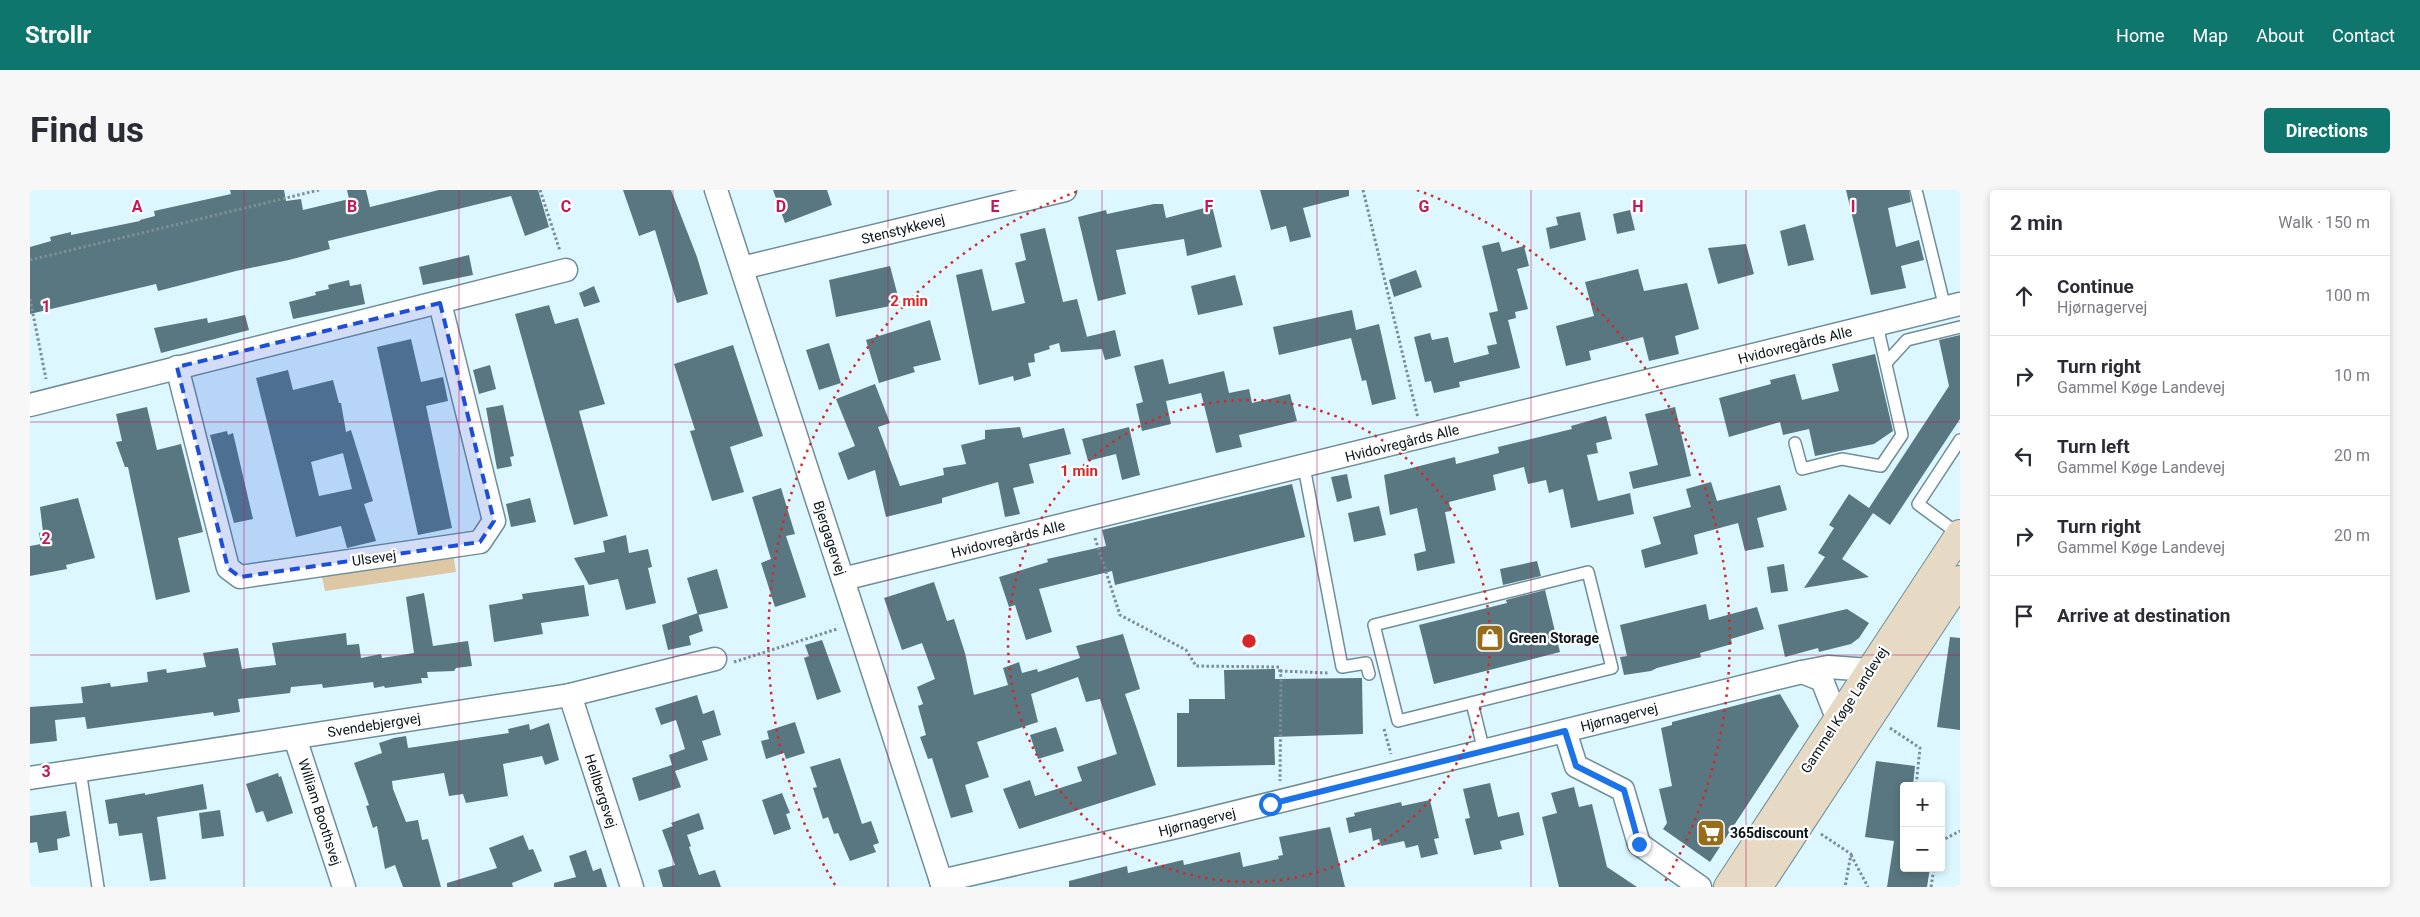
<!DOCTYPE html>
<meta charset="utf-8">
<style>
:root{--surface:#fff;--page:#f7f7f7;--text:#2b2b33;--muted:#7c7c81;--line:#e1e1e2;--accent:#0f766e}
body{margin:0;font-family:Roboto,sans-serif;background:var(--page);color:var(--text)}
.controls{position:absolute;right:15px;bottom:15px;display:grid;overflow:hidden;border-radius:5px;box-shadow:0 2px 8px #0003}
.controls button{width:45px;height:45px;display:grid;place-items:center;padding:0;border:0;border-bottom:1px solid var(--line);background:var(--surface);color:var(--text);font:25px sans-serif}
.stop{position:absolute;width:15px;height:15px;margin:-11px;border:4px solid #1a73e8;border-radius:50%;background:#fff}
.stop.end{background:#1a73e8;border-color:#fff;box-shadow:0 1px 5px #0008}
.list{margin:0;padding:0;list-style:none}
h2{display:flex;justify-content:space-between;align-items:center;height:65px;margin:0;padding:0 20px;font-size:21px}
h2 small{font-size:16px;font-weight:400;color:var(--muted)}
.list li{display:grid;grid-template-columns:32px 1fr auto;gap:15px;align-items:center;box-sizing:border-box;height:80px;padding:0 20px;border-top:1px solid var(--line)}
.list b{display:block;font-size:19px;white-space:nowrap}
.list p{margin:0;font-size:16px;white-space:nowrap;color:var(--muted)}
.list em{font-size:16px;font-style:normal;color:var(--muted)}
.icon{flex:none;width:28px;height:28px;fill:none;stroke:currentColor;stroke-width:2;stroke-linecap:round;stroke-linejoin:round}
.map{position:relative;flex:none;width:1930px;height:697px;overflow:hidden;border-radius:5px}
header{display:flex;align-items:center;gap:30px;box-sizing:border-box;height:70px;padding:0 25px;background:var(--accent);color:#fff}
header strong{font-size:24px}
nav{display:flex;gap:28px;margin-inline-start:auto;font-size:18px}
.intro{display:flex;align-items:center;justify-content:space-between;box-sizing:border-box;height:120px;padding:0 30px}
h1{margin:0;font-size:35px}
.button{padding:12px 22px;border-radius:5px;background:var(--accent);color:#fff;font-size:18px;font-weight:700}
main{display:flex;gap:30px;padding:0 30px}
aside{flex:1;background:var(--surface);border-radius:5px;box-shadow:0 2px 8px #0003}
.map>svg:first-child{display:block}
.green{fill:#dec7a4}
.building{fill:#597780;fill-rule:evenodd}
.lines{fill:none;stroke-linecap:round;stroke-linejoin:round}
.service-casing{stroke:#6f8e97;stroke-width:14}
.minor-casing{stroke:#6f8e97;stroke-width:25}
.secondary-casing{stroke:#6f8e97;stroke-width:30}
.path{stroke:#7a8e94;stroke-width:3;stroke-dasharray:2.5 2.5;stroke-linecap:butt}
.service{stroke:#fff;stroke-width:11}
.minor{stroke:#fff;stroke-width:22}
.secondary{stroke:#e6dac4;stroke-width:28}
.route{stroke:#1a73e8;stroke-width:6}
.marked{fill:#1d4ed8;fill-opacity:0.2;stroke:#1d4ed8;stroke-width:4;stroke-dasharray:10 6;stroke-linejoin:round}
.grid{fill:none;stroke:#c2185b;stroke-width:1;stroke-opacity:0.55}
.ring{fill:none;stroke:#d62828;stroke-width:2.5;stroke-dasharray:2.5 5}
.labels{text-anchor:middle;stroke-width:4.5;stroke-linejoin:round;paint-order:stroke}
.street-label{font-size:14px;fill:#081418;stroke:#fff}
.poi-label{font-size:14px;font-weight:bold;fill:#081418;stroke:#fff;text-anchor:start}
.grid-label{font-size:16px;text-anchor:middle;font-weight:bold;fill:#c2185b;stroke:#fff;stroke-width:4.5;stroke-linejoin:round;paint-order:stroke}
.centre{fill:#d62828;stroke:#fff;stroke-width:2.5}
.ring-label{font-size:15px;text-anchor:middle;font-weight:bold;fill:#d62828;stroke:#fff;stroke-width:4.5;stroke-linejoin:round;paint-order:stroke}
</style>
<header>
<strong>Strollr</strong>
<nav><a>Home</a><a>Map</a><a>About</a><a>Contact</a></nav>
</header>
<div class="intro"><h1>Find us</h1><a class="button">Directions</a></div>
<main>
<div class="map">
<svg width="1930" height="697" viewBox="0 0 1930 697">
<rect width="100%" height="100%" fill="#dcf7ff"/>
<path class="green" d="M423,364L426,382L295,401L291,382Z"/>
<g class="building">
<path d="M200,0H254L256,11L271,9L273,20L319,9L317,0H336L340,17L409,0H508L519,37L495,46L481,6L298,51L300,59L259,70L206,81L128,101L126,94L0,124V57L21,51L20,47L41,42V45L110,31V30L125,26L124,21L201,4Z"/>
<path d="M593,0H641L667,67L678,104L647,113L625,40L609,46Z"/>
<path d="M743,0H797L802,15L755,33Z"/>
<path d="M1230,0H1319V6L1273,18L1281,47L1260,52L1256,36L1241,40Z"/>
<path d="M1816,0H1879L1881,12L1858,18L1866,57L1889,50L1894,70L1871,76L1876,98L1841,105Z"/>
<path d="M1124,14H1133L1136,28L1182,16L1192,57L1157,66L1154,49L1086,60L1096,104L1068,111L1048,27L1076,20L1077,24Z"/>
<path d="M1600,20L1605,40L1587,44L1583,24Z"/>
<path d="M1550,22L1556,50L1520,59L1516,38L1528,35L1526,27Z"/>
<path d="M1775,34L1784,70L1758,76L1750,41Z"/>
<path d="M1015,38L1033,112L1047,109L1057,147L1052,148L1085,140L1091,166L1075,170L1072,159L1031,162L1029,153L1019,156L1020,159L1004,164L1005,172L998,173L1001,186L984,191L983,186L949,195L926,85L952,79L962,121L995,113L985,73L996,70L990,44Z"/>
<path d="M1469,52L1472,62L1494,56L1499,76L1487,79L1498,119L1485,122L1486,128L1478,130L1490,178L1429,192L1430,197L1404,203L1401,191L1395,192L1384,147L1400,143L1402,150L1418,147L1424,173L1459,164L1457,156L1467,154L1459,123L1468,121L1452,56Z"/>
<path d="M1716,54L1724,84L1688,94L1678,58Z"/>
<path d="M439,65L443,85L393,95L389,77Z"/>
<path d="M860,76L870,114L806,127L799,90Z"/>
<path d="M1608,79L1614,101L1657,93L1669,139L1645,146L1649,164L1619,171L1613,147L1559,161L1561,170L1536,176L1526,136L1564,126L1555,92Z"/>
<path d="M1386,80L1392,97L1364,107L1359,90Z"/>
<path d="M1205,85L1213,115L1168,125L1161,96Z"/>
<path d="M319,90L320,96L331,94L335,114L263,129L259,112L286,105L285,102L299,99L298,95Z"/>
<path d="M564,96L570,112L554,117L549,103Z"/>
<path d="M519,115L525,134L548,128L575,214L549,221L578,326L544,335L485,124Z"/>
<path d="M1322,120L1326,140L1349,134L1366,209L1342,215L1336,190L1332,191L1321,148L1249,165L1243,137Z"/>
<path d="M215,125L219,140L131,163L124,138L177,128L178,133Z"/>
<path d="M900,130L911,170L883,177L885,182L849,193L836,150Z"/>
<path d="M1930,145V229L1860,335L1843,323L1812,369L1839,387L1774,398L1795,367L1788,363L1804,338L1799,335L1819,304L1839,318L1919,196L1909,150Z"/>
<path d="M381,149L391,192L413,187L418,211L396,216L422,338L388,345L347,157Z"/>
<path d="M799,153L811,193L789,200L776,160Z"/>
<path d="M703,155L733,246L700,257L714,302L682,311L660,241L665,240L644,174Z"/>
<path d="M1845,164L1863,241L1844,254L1785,266L1779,239L1753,245L1750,232L1699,247L1689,208L1741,194L1740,190L1765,184L1772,210L1809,201L1802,174Z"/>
<path d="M1133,169L1139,194L1194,181L1199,203L1219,199L1222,213L1260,204L1267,231L1209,245L1212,257L1186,263L1171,203L1136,211L1141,234L1112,241L1106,214L1113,212L1104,176Z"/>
<path d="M460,175L466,199L449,204L443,180Z"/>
<path d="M258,180L263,200L303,190L309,213H311L316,242L321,240L343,311L334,314L346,351L317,358L311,336L266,347L226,188ZM313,263L322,299L289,306L281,272Z"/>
<path d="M845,194L860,233L848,237L870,296L914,285L913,278L936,274L931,255L955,249V240L990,237L993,248L1034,238L1041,264L999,274L1004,293L983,298L990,324L975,327L968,292L912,308V313L856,327L845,280L818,290L808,263L825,256L806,209Z"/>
<path d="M473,215L484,266L480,267L482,276L467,279L456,218Z"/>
<path d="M117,217L127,260L151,254L173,342L148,348L160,402L126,410L98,277H95L86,252L92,251L86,224Z"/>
<path d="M1645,217L1661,286L1603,299L1599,282L1628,275L1615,224Z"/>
<path d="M1576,226L1582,249L1566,253L1568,263L1557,265L1568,311L1600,303L1604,324L1541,338L1533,299L1519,303L1516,290L1498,294L1494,277L1463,285L1466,300L1419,312L1421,321L1415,322L1425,373L1387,381L1384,364L1396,361L1387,318L1360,325L1354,285L1425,267L1426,274L1469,263L1468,257L1542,239L1541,236Z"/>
<path d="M1099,237L1110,285L1092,290L1086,264L1058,271L1052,249Z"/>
<path d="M197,241L198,245L203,243L223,329L204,333L180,245Z"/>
<path d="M1317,284L1322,308L1307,312L1301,287Z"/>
<path d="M1681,292L1687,311L1750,295L1757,320L1727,328L1734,357L1715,361L1708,333L1664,345L1668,364L1615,378L1611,360L1631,354L1623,327L1661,317L1656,299Z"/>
<path d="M1262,294L1275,347L1085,395L1082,381L1009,399L1022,442L996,450L985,415L979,417L969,387L1018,372L1017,369L1076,356L1072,340Z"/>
<path d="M751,298L765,344L756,346L776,407L745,417L731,373L741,369L722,307Z"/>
<path d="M48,308L65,368L36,375L37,379L0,386V356L11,354L9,343L13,342L10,317Z"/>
<path d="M500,308L506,332L481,337L476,314Z"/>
<path d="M1349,316L1356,345L1324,352L1318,323Z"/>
<path d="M596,345L599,363L618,359L622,377L618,378L626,413L596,420L588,389L559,395L544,368L575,362L573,351Z"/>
<path d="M1507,371L1511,386L1473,395L1470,379Z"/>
<path d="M1754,374L1758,401L1741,403L1737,377Z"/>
<path d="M687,379L698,418L668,425L657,388Z"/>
<path d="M904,392L917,431L924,429L935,463L944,505L978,495L973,478L989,472L992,483L1007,479L1008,482L1050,468L1046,456L1093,444L1110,499L1095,504L1126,595L989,639L973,599L1000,590L1005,606L1052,591L1047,577L1087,564L1070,509L1056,512L1048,487L1001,504L1008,532L947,552L959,587L935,595L943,622L921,628L902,568L898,569L890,547L896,545L888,516L893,514L887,497L905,489L892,453L872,460L854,408Z"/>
<path d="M554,395L559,426L511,433L513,444L464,452L459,415L493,409L492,404Z"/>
<path d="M1515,400L1530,462L1404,494L1389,435L1477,413L1476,410Z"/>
<path d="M394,403L403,456L438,451L442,476L426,478L424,481L397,482L398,488H391L392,493L355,498L354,496L344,498L343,492L293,498L292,494L261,497L260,503L208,509L210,522L184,526L183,522L57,539L55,527L25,530L27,551L0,554V517L53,513L51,497L80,493L81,497L118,492L117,482L136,479L137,483L176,477L173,463L208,458L212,479L246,475L242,453L316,443L317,455L329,454L331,468L351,464L352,468L384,463L376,407Z"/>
<path d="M1676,414L1679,430L1727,417L1734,439L1701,449L1702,454L1670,463L1671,467L1627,478L1621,481L1594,485L1590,467L1597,466L1590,435Z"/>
<path d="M1817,419L1839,433L1829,448L1821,454L1789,462L1788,458L1755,467L1748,435Z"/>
<path d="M668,423L673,441L659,446L661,455L638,460L632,435Z"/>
<path d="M1920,447L1930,448V540L1907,537Z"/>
<path d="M792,450L811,502L787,510L774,468L779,466L775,455Z"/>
<path d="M1245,479V489L1332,488L1333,544L1244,547L1245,575L1147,577V523H1159V509H1195L1194,480Z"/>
<path d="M1750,504L1769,536L1680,672L1633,639L1637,633L1629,599L1642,596L1631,538L1642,535V532Z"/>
<path d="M667,505L673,524L684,520L691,545L672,551L678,570L645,581L651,597L609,611L602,588L642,575L639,565L655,559L646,530L631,535L625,518Z"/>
<path d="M765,532L775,563L756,569L754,563L736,569L731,551L739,549L737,541Z"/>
<path d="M519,533L529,570L515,575L512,566L473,574L478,606L436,613L433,604L419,606L414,583L362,591L363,599L376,632L388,630L392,650L398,649L411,697H373L365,675L355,679L347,636L343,638L336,616L339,615L324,573L352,563L349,553L364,548L376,546L378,558L479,543L478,539L499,534L500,540Z"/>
<path d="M1026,537L1034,561L1008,569L1000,545Z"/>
<path d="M810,568L832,634L841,631L849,653L843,655L846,662L820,671L808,643L804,644L798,627L793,629L783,598L787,597L780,577Z"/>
<path d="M1846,571L1885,576L1883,596H1874V678H1900L1897,697H1857L1864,651L1835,647Z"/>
<path d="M248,583L249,587L251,586L263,623L237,632L233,621L226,623L216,594Z"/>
<path d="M1460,593L1468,627L1489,622L1494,645L1470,651L1472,659L1444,665L1435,629L1440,628L1433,599Z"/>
<path d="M173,594L177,619L127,627L136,689L120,691L112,643L89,646L87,633L79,634L75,610L115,603V605Z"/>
<path d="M1544,597L1549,617L1562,614L1577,677L1607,697H1529L1512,627L1527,623L1521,603Z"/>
<path d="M752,603L760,623L756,624L761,639L744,645L732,610Z"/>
<path d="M1400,610L1409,648L1404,649L1408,664L1391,668L1388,655L1376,658L1374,651L1351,656L1349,649L1343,651L1341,638L1319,643L1316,628L1325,626L1324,623L1371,612L1372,616Z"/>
<path d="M190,620L194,646L172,649L169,623Z"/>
<path d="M36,621L40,646L27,649L28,660L9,663L7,652L0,653V626Z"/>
<path d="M669,623L674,639L657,645L661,656L659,657L669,685L685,680L691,697H633L628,680L645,675L632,640L643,636L641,633Z"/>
<path d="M1300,637L1315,697H1039V691L1097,676L1098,683L1153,670L1154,675L1210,662L1213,677L1249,669L1248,666L1253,665L1249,647Z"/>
<path d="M493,645L499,660L503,659L512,681L482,693L483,697H417V693L467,678L459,658Z"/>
<path d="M556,660L563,681L571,678L577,697H524V693L546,687L539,666Z"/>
</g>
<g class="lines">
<defs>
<g id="service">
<path d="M1886,0L1915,118"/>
<path d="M1856,173L1877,150L1930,137"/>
<path d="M1765,253L1772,279L1812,269L1851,276L1872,245L1847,135"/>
<path d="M1274,277L1312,477L1336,473L1339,484"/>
<path d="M1930,345L1888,314L1930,250"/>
<path d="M1558,382L1582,478L1368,531L1344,435Z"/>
<path d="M1442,513L1454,561"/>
<path d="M50,580L68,697"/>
</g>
<g id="minor">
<path d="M686,0L913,697"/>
<path d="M712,78L1035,0"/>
<path d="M147,177L198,378L210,387L450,352L464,331L410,113"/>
<path d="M0,215L536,80"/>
<path d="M813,389L1930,114"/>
<path d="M1772,482L1792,490L1807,528"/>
<path d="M540,505L602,697"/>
<path d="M1535,541L1546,576L1593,600L1609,654L1670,697"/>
<path d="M265,548L314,697"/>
<path d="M0,588L540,505L685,469"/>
<path d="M911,691L1146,637L1772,482L1798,477L1840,480"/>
</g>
<g id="secondary">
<path d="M1698,697L1930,344"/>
<path d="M1728,697L1930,390"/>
</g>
</defs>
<use href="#service" class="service-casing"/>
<use href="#minor" class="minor-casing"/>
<use href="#secondary" class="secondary-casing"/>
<g class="path">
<path d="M510,0L530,61"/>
<path d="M1333,0L1388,228"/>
<path d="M0,70L289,0"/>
<path d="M0,109L16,189"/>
<path d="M1065,348L1090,425L1156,460L1166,476L1249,477L1251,487L1250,591"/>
<path d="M704,472L807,439"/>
<path d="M1250,481L1299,483"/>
<path d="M1860,538L1890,558L1886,596"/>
<path d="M1354,539L1361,564"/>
<path d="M1791,644L1821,664L1815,697"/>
<path d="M1911,651L1930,641"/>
<path d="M1821,665L1838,697"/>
<path d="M1901,697L1904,678"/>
</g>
<use href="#service" class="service"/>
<use href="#minor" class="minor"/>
<use href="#secondary" class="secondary"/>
</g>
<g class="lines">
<path class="route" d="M1240,614L1535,541L1546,576L1594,600L1609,654"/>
</g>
<path class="marked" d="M410,113L464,331L450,352L210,387L198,378L147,177Z"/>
<path class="grid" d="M214,0V697M429,0V697M643,0V697M858,0V697M1072,0V697M1287,0V697M1501,0V697M1716,0V697M0,232H1930M0,465H1930"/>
<g class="ring">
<circle cx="1219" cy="451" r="241"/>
<path d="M805 695A481 481 0 0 1 1051 0M1387 0A481 481 0 0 1 1633 695"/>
</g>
<defs>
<symbol id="shop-square" viewBox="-11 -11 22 22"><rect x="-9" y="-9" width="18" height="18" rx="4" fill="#986d1a" stroke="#fff"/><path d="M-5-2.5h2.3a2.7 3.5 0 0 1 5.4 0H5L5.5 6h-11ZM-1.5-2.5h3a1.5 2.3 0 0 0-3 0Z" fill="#fff"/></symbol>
<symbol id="supermarket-square" viewBox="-11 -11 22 22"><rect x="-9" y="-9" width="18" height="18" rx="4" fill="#986d1a" stroke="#fff"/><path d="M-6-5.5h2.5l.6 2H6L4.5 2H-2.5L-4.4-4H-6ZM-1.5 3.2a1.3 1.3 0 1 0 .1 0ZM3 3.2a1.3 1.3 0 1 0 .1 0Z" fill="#fff"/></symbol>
</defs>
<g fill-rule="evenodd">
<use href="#shop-square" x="1444" y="432" width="32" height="32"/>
<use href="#supermarket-square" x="1665" y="627" width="32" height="32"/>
</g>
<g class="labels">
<g class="street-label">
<text transform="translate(873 39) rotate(-14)" y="5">Stenstykkevej</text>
<text transform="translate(1765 155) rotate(-14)" y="5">Hvidovregårds Alle</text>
<text transform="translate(1372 253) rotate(-14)" y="5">Hvidovregårds Alle</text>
<text transform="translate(800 348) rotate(72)" y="5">Bjergagervej</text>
<text transform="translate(978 349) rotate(-14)" y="5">Hvidovregårds Alle</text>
<text transform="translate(344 368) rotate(-8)" y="5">Ulsevej</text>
<text transform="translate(1814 520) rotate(-57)" y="5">Gammel Køge Landevej</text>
<text transform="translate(1589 527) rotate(-14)" y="5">Hjørnagervej</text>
<text transform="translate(344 535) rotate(-9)" y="5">Svendebjergvej</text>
<text transform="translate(571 601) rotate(72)" y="5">Hellbergsvej</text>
<text transform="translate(290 622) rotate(72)" y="5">William Boothsvej</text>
<text transform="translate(1167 632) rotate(-14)" y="5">Hjørnagervej</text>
</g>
<g class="poi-label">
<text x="1479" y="453">Green Storage</text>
<text x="1700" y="648">365discount</text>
</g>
</g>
<g class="grid-label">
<text x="107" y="22">A</text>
<text x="322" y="22">B</text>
<text x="536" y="22">C</text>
<text x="751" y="22">D</text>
<text x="965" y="22">E</text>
<text x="1179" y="22">F</text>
<text x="1394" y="22">G</text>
<text x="1608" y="22">H</text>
<text x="1823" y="22">I</text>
<text x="16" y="122">1</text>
<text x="16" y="354">2</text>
<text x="16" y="587">3</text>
</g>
<circle cx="1219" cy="451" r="8" class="centre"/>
<g class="ring-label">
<text x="879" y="116">2 min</text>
<text x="1049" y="286">1 min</text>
</g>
</svg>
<div class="controls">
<button>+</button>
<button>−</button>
</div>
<div class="stop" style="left:1240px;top:614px"></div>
<div class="stop end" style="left:1609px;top:654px"></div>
</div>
<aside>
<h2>2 min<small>Walk · 150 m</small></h2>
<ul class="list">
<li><svg class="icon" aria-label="ahead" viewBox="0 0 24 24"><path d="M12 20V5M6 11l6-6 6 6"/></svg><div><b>Continue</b><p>Hjørnagervej</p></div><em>100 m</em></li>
<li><svg class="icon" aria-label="right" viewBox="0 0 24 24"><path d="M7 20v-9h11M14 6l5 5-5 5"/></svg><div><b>Turn right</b><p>Gammel Køge Landevej</p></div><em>10 m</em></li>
<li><svg class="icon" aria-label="left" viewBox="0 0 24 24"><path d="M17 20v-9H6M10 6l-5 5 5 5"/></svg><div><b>Turn left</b><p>Gammel Køge Landevej</p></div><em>20 m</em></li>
<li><svg class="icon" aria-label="right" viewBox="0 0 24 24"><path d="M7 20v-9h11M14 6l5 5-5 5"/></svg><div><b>Turn right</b><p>Gammel Køge Landevej</p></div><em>20 m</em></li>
<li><svg class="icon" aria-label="arrive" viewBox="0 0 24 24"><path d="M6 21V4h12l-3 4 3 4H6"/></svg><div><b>Arrive at destination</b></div></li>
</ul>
</aside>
</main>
